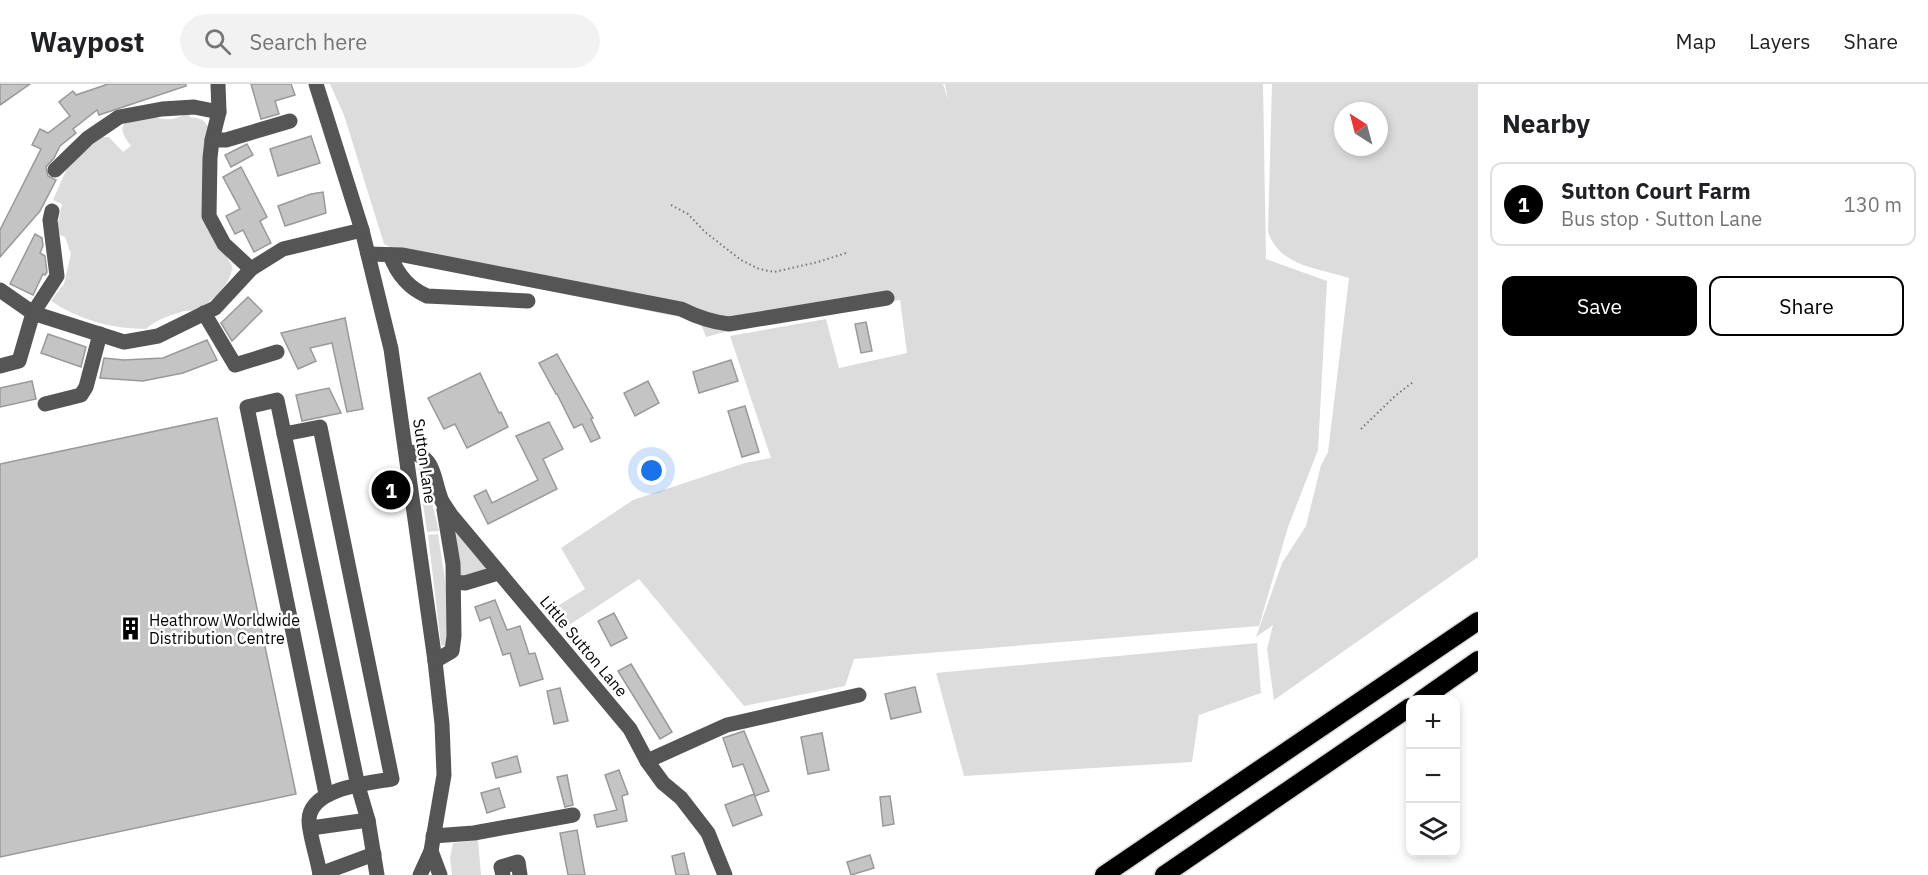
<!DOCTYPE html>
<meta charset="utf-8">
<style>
:root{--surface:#fff;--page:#f2f2f2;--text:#202124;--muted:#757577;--line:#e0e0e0;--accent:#000}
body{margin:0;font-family:"IBM Plex Sans",sans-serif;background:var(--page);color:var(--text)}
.controls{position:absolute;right:18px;bottom:18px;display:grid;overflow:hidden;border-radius:12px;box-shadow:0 3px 9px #0003}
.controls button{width:54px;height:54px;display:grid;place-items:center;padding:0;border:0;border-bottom:2px solid var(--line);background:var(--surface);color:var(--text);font:30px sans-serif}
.compass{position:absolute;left:1334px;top:18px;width:54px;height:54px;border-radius:50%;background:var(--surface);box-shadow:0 3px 9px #0003;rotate:324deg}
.you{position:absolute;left:652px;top:387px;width:21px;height:21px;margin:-15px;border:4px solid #fff;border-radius:50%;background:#1a73e8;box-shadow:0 0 0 9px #1a73e833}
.badge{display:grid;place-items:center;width:39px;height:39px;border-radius:50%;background:var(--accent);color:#fff;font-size:20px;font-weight:700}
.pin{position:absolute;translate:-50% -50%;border:3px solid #fff;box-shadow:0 2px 6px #0006}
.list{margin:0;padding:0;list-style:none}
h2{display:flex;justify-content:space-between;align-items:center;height:78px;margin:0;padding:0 24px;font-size:26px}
h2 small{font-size:20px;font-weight:400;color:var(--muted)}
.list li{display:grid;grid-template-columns:39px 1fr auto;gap:18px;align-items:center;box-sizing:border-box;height:84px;margin:0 12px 12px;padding:0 12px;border:2px solid var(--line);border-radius:12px}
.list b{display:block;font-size:22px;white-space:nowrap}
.list p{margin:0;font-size:20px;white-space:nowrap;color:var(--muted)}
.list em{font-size:20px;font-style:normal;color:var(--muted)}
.actions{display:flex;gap:12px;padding:18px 24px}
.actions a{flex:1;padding:14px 0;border:2px solid var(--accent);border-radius:12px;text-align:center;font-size:21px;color:var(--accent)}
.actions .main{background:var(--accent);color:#fff}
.icon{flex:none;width:33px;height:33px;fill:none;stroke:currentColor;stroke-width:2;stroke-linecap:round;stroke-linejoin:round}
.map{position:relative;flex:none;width:1478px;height:791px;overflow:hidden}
header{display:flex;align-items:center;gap:36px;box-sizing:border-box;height:84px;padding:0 30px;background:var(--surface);border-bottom:2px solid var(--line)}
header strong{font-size:28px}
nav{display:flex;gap:33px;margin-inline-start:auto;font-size:21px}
.search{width:420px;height:54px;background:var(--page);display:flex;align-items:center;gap:15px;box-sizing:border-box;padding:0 21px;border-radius:33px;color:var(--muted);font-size:22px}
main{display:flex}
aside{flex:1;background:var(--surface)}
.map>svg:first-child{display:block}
.green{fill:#dcdcdc;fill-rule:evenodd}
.building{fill:#c4c4c4;stroke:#999;stroke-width:1.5}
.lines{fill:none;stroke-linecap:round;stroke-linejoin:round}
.highway-casing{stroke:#dbdbdb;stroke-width:21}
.path{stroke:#777;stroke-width:2;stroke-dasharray:1.5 3;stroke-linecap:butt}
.minor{stroke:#555;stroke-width:15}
.highway{stroke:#000;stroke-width:18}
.labels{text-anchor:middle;stroke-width:5;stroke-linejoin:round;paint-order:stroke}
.street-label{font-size:16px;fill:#000;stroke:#fff}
.poi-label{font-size:16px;fill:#000;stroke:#fff;text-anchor:start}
</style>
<header>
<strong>Waypost</strong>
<div class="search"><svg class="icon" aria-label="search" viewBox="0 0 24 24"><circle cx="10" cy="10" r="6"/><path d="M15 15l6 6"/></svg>Search here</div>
<nav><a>Map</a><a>Layers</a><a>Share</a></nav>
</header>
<main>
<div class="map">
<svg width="1478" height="791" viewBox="0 0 1478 791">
<rect width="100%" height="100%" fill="#fff"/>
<g class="green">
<path d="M330,0H943L948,16L945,0H1263L1266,175L1327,197L1318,366L1288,443L1259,542L854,575L845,602L744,622L639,495L563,545L548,528L585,505L561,464L633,416L745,379L771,374L730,252L826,235L839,284L907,269L900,216L736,245L706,253L700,237L394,176L396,166L384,160L344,31Z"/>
<path d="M1272,0H1478V473L1274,616L1267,565L1273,541L1256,553L1282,479L1306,442L1321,381L1328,368L1349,194C1319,184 1280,183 1268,148ZM1343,27H1379V63H1343Z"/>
<path d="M186,29H189L190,33C199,34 204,35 209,44L203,87L226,171L232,182C232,200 212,217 198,225C193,228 189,226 184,227C171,231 155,236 146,245C112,245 80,236 51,217L64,200L71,170L65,153L60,151L57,144L62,120L53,116L69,80L101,53H109L123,68L131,62C111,37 130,36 151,31C162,37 176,37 186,29Z"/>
<path d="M418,384L424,386L439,447L427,448Z"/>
<path d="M454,443L486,483L482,488L463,492L460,490Z"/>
<path d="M438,450L446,503L448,563L441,561L428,451Z"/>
<path d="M1257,559L1261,609L1199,631L1192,678L964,692L936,589Z"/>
<path d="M478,756L481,791H452L450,774L453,759Z"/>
</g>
<g class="building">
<path d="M0,0H30L0,21Z"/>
<path d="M108,0H186V2L99,31L97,26L73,45L76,49L60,62L54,74L46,83L48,92L56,96L40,127L0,173V146L41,65L32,61L40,45L48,49L70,32L59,18L73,7L76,11Z"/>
<path d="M251,0H291L295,11L275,17L279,30L261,35Z"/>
<path d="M311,52L320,79L278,92L270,65Z"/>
<path d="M247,60L253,71L231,83L225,71Z"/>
<path d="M241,83L267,133L260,137L271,159L254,168L243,146L235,150L226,132L240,125L223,93Z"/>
<path d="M323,108L326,129L285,142L278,122L311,110Z"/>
<path d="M35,150L42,154L43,162L40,169L45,172L47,188L45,191L43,190L33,211L10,200Z"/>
<path d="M248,213L262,227L232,257L221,239Z"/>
<path d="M345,234L363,325L347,328L332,259L310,264L316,277L298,285L281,249Z"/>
<path d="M866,238L872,267L861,269L855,240Z"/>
<path d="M48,250L86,263L81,283L41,269Z"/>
<path d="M207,256L217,276L183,289L143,297L100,294L104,274L124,276L163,274Z"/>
<path d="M557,270L593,334L591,335L600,354L591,358L582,340L574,344L557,310H556L539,279Z"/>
<path d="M731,276L738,297L699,309L693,288Z"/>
<path d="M480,289L499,329L501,328L508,343L467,364L455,340L444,345L428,314Z"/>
<path d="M32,297L36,315L0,323V304Z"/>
<path d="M648,297L659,319L635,332L624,309Z"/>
<path d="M329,304L341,329L302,337L296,311Z"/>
<path d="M745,322L759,368L742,373L728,327Z"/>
<path d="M217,334L296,710L0,773V380Z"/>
<path d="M549,338L563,365L543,375L557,405L488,440L474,412L486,406L492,419L538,396L516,352Z"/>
<path d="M495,516L507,546L520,542L529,570L535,569L543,595L520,602L510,569L503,571L490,533L480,537L475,523Z"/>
<path d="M614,529L627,554L611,562L598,537Z"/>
<path d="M631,580L672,648L660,655L618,587Z"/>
<path d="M915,603L921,628L891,635L885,610Z"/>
<path d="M560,604L568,637L554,640L547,607Z"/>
<path d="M744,647L769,707L755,712L743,680L733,683L723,654Z"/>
<path d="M822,649L829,686L808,690L801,653Z"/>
<path d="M517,672L521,688L496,694L492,679Z"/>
<path d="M619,686L628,710L622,712L627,737L597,743L594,731L617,726L605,691Z"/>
<path d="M567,691L573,721L565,723L557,693Z"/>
<path d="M499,704L505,723L487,729L481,709Z"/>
<path d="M754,710L762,731L733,742L725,721Z"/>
<path d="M890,712L894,740L883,742L880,713Z"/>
<path d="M577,746L585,791H568L560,749Z"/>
<path d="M684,769L689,791H676L672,772Z"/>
<path d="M870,771L874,784L851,791L847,778Z"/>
</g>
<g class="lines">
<defs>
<g id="highway">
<path d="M1421,616L1478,576"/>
<path d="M1104,791L1478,537"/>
<path d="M1164,791L1410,623"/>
</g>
</defs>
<use href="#highway" class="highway-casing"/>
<g class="path">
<path d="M671,121L688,130L705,148L741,176L759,185L774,188L818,178L846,169"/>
<path d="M1361,345L1395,312L1413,298"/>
</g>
<g class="minor">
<path d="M218,0L219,28L212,56L210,74L209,132L224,160L251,185"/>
<path d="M316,0L362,146L391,265L435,577L442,640L444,691L431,767L420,791"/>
<path d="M212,56H226L290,37"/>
<path d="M55,86L88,54L119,33L162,25L194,23L219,28"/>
<path d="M368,170L403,171L681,225C697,233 711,238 729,240L887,214"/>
<path d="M390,171C397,190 408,204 427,212L528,217"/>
<path d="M0,206L33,229L124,258L158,252L215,224L251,185L283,165L362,146"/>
<path d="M204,229L235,281L277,268"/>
<path d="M0,282L19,277L33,229L57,192L50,136L52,127"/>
<path d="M45,320L81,311L86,303L100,250"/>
<path d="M284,350L320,343L392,695C369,699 310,704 309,736C309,751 318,775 320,791"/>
<path d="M406,367C436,372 432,391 441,415C443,420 448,426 451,431L630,645L647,677L663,699L681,714L708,749L725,791"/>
<path d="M454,498L465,499L498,489"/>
<path d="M435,577L452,567L454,552L453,480L444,426"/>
<path d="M647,677L727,641L859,611"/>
<path d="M326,710L247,323L277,316L358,702L368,736L377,791"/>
<path d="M311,744L368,736"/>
<path d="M433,752L474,749L573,731"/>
<path d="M431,767L440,791"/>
<path d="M320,790L374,770"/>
<path d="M503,791L501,783L518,778L520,791"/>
</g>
<use href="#highway" class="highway"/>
</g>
<defs>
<symbol id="building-bare" viewBox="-9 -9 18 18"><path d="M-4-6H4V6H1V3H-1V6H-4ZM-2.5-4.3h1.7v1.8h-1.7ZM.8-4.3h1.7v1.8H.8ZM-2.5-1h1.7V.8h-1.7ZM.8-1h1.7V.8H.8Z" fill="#000" stroke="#fff" stroke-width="2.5" paint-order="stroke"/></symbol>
</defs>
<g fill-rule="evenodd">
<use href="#building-bare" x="114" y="528" width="33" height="33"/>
</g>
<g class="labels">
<g class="street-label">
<text transform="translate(425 377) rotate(82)" y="6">Sutton Lane</text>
<text transform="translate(584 562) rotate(50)" y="6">Little Sutton Lane</text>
</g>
<g class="poi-label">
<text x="149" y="542">Heathrow Worldwide<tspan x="149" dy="18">Distribution Centre</tspan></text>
</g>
</g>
</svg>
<div class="controls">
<button>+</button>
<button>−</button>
<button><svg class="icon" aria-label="layers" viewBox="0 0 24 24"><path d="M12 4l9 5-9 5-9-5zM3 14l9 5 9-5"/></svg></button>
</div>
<svg class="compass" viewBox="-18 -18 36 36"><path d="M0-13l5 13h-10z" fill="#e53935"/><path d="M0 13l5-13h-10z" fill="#757577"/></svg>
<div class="you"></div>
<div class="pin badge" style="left:391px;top:406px">1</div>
</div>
<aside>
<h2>Nearby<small></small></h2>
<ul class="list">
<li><span class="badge">1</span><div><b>Sutton Court Farm</b><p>Bus stop · Sutton Lane</p></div><em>130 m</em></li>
</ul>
<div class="actions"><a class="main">Save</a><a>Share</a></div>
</aside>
</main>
